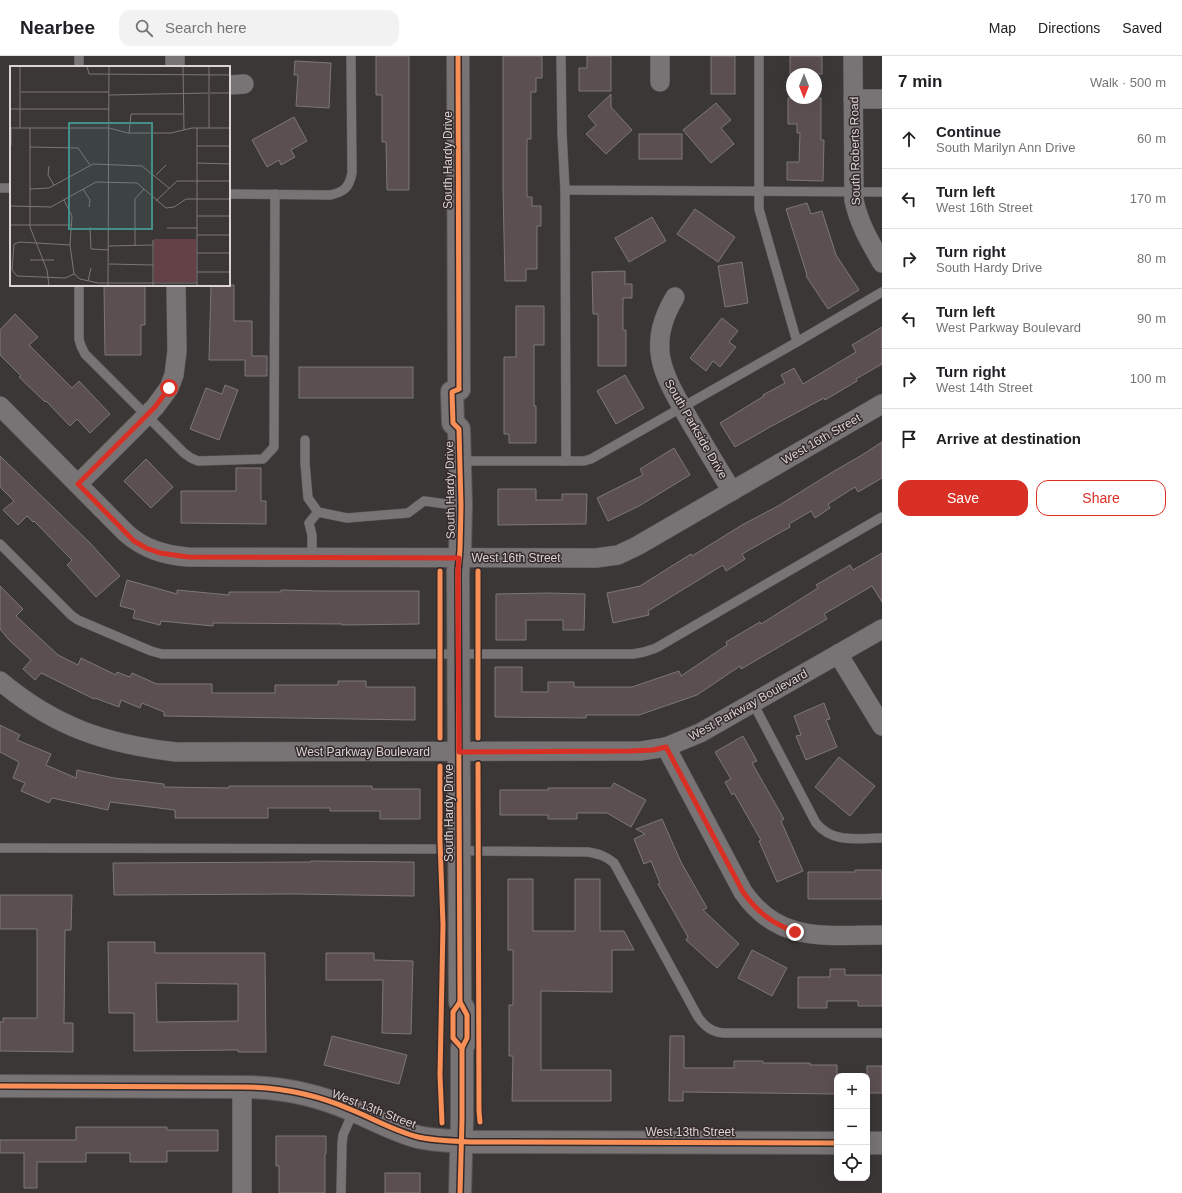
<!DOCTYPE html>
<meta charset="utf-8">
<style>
:root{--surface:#fff;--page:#f2f2f2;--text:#202124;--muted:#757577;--line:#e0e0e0;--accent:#d93025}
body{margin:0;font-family:Helvetica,sans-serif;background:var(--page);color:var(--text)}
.controls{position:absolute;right:12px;bottom:12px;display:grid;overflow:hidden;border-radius:8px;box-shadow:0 4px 16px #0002}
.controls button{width:36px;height:36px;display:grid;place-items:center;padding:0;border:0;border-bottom:1px solid var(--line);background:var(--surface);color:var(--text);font:20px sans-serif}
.compass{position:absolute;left:786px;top:12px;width:36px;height:36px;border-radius:50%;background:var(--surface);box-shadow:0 4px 16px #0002;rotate:180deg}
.stop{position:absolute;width:12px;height:12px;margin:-9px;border:3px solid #d93025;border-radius:50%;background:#fff}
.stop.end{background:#d93025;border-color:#fff;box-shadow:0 1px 4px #0008}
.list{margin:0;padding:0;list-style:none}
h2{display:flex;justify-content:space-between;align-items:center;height:52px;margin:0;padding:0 16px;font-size:17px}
h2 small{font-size:13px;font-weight:400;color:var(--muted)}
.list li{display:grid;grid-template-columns:26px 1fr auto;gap:12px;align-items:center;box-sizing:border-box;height:60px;padding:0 16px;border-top:1px solid var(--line)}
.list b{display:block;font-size:15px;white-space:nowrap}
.list p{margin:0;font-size:13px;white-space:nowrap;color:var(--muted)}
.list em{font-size:13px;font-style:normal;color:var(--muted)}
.actions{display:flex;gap:8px;padding:12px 16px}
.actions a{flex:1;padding:9px 0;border:1px solid var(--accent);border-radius:12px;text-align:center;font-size:14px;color:var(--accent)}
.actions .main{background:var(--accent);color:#fff}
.icon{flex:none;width:22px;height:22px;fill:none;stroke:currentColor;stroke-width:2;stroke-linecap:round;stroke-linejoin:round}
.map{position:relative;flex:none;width:882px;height:1137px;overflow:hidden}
header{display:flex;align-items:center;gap:24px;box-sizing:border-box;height:56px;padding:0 20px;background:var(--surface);border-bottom:1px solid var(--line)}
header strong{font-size:19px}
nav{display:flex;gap:22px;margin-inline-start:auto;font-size:14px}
.search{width:280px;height:36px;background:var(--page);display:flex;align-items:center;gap:10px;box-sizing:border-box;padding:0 14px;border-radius:12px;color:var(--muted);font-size:15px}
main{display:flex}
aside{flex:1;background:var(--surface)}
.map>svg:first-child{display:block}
.building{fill:#5c4f51;stroke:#7c7878;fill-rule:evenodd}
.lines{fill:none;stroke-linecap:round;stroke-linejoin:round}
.service-casing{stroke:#5b5657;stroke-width:10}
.minor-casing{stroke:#5b5657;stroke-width:20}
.tertiary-casing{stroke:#5b5657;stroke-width:24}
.service{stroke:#787374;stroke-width:9}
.minor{stroke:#787374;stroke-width:19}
.tertiary{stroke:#787374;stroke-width:22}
.cycleway-casing{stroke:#342a2b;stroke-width:8}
.cycleway{stroke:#f78f57;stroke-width:5}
.route{stroke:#d93025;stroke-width:5}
.labels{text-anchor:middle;stroke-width:3;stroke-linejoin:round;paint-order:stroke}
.street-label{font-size:12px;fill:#dcd5d6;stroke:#342a2b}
.inset-road{fill:none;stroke:#7c7677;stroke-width:1}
.view{fill:#428e88;fill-opacity:0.15;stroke:#428e88;stroke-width:2}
.inset-edge{fill:none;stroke:#dcd5d6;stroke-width:2}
</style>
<header>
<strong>Nearbee</strong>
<div class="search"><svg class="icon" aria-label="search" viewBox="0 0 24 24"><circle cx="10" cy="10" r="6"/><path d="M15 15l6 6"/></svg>Search here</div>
<nav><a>Map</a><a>Directions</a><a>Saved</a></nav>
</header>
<main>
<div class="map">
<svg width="882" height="1137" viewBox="0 0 882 1137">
<rect width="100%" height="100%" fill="#3c3737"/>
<g class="building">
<path d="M376,0H409V134H387L386,86H382V39H376Z"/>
<path d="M503,0H542V22H536V36H531V83H527V141H532V150H541V170H537V213H526V225H505L503,132Z"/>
<path d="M587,0H611V35H579V12H587Z"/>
<rect x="711" y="0" width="24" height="38"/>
<rect x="790" y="0" width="32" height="18"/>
<path d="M295,5L331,7L329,52L296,50L298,19H294Z"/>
<path d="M611,38V51L632,74L606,98L586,78L596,69L588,60Z"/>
<path d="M788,42H821V84H824L823,125L787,124V106H799L800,77H797V68H788Z"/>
<path d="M716,47L731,64L721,72L734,88L711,107L683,74Z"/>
<path d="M294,61L307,85L291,94L295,101L281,109L279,104L267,111L252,84Z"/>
<rect x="639" y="78" width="43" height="25"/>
<path d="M807,147L811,158L822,155L836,199L859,234L828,253L806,220L807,219L786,153Z"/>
<path d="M695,153L735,181L718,206L677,178Z"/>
<path d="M652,161L666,185L629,206L615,182Z"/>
<path d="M742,206L748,247L725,251L718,210Z"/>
<path d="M625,215V228H632V242H623V274H626V310H598V258H593L592,216Z"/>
<path d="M104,229H145V269H141V299H105Z"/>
<path d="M211,229H234V265H252V300H267V320H245V304H209Z"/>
<path d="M516,250H544V289H534V350H536V387H509V378H504V301H516Z"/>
<path d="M15,258L38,281L29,289L72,332L79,325L110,358L90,377L77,363L70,370L46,345L45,346L19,321L21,320L0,299V274Z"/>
<path d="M722,262L738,275L729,286L736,291L720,311L713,305L706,315L690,302Z"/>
<path d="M882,271V308L856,323L857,325L825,344L824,342L770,371L735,391L720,367L764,340L763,339L785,327L781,319L794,312L803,328L856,296L852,289Z"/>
<rect x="299" y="311" width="114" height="31"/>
<path d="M625,319L644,352L616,368L597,335Z"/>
<path d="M225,329L238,334L219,384L190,373L206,332L222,338Z"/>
<path d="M882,386V422L858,436L855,431L828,448L830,452L815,462L811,455L789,468L790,471L742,498L745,503L726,515L723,509L648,555L649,559L613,567L607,537L640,530L691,498L692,500L742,469L778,450L831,417L862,399Z"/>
<path d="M674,392L690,419L639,450L608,465L597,442L643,419L640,413Z"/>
<path d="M0,400L90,487L120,520L96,541L67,509L72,504L34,465L33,466L27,460L18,469L3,454L14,445L0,431Z"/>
<path d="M146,403L173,431L151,452L124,425Z"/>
<path d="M236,412H261V445H266V468L181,467V435H236Z"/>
<path d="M498,433H536V444H562V438H587L586,468L498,469Z"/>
<path d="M882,497V546L872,530L824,558L827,563L741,613L740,610L697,639L639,659H586V662L495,661V611H522V636H548V626H574V631H632L679,615L681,620L727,589L726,586L760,566L761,568L818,532L816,529L850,509L853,514Z"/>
<path d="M127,524L177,538V534L229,539V536H281V534L321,535H419V568L342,569V568L213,567V570L161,565L160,569L133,562L135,554L120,550Z"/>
<path d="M0,530L23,553L16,560L58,599L78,609L81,602L116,619L117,616L130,621L132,617L157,628H212V637H275V629H338V625H366V631H415V664L164,660V656L142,647L140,652L121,644L119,651L95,642L94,643L41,617L35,624L23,613L31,604L9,584L0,573Z"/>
<path d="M549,537L585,538L584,574H563V564H526V584H496V538Z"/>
<path d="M824,647L830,663L826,664L837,691L806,704L796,680L801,679L794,660Z"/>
<path d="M0,669L20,679L17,684L51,698L46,709L76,722L77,714L114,722L164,728V731L229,732V730H372V733H420V763H380V755H330V752H268V762H175V754L110,746L108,754L52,742L49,747L21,735L25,727L13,722L19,706L0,696Z"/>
<path d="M743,680L757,705L752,707L784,763L781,765L803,815L777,826L759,785L761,784L734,737L732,739L725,726L731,723L715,696Z"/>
<path d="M839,701L875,730L850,760L815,731Z"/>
<path d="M614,727L646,744L631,771L607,757H577V763H548V759H500V734H548V732H611Z"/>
<path d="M662,763L681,806L707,852L703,854L739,888L717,912L686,884L688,881L658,828L660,827L651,805L644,808L634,783L645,778L636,773Z"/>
<path d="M311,805L414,806V840L296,838L114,839L113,807L311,806Z"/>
<path d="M855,814H882V843H808V816H855Z"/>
<path d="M508,823H533V875H575V823H600V875H624L634,894H612V936L541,935V1014H611V1045H512L513,1000H509V949H513V894H508Z"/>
<path d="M0,839H72L71,874H65L64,967H73V996L0,995V966H3V962H37V873H0Z"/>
<path d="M108,886H155V897H265L266,996H238V994L134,995V957H109ZM156,927L238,928V965L157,966Z"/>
<path d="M752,894L787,912L772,940L738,922Z"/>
<path d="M326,897H374V904L413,905L411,978L382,977L383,924H326Z"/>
<path d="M830,913H845V919H882V950H858V945H827V952H798V921H830Z"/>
<path d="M332,980L407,999L399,1028L324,1009Z"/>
<path d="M670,980H684V1012H734V1005H763V1007H810V1009H837V1038L683,1036V1045H669Z"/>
<rect x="867" y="1010" width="15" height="27"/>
<path d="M76,1071H167V1074H218V1095H167V1106H130V1097H86V1106H37V1132H24V1097H0V1084H76Z"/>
<path d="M276,1080H326V1098H325V1137H279V1110H276Z"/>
<rect x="385" y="1117" width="35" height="20"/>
</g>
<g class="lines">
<defs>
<g id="service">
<path d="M79,0V11"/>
<path d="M561,0L562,77L565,134L882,136"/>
<path d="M0,132H11"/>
<path d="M565,134L566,405"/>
<path d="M229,138L330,139C344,136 349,132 352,117L351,0"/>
<path d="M79,229V283L81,290L85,298L184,397L191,402L198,405L263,403L274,391L275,138"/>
<path d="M797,286L882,236"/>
<path d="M305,384V407L308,442L318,456L347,462L408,457L424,445L461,450"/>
<path d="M459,405H584L591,403L797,286L759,153V0"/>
<path d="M0,488L71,559L78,564L151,595L162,598H633L644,596L656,592L882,461"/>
<path d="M312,502V479L309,467L318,456"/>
<path d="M753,647L816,767C833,788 858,782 882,782"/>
<path d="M0,792L443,793L476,795L588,796C599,798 606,800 614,807L698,961C705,971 712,976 724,977H882"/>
<path d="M341,1137L342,1088L343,1079L354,1054"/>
</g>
<g id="minor">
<path d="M175,0V11"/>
<path d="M660,0V26"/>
<path d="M853,0L854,144C859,168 870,186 882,207"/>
<path d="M229,29L244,28"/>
<path d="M853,43H882"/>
<path d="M675,241C644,292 665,321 691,367C705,390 718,413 732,435"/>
<path d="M0,350L126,477C144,493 164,499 188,501L596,502L618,499L637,490L882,348"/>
<path d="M78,428L155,351L169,332L174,319L177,295L176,229"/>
<path d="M838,598L882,670"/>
<path d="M0,625C55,671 106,688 176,696L641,695L666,691L700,677L882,573"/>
<path d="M666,691L743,836C779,888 826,879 882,879"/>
<path d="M242,1031V1137"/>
</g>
<g id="tertiary">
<path d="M458,0L459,333"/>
<path d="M459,333L452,336L453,367L459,373L461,450L460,494L458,515L460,946L467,959V982L462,992V1063L460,1137"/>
<path d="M0,1030L242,1031C279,1031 318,1039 352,1054C374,1063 395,1075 418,1081C436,1085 455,1085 473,1086L837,1087"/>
<path d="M867,1087H882"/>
</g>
</defs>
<use href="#service" class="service-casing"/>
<use href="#minor" class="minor-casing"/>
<use href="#tertiary" class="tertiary-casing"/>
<use href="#service" class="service"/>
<use href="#minor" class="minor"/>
<use href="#tertiary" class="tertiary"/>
<defs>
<g id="cycleway">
<path d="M458,0L459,333"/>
<path d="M459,333L452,336L453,367L459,373L461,450L460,494L458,515L460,946L467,959V982L462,992V1063L460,1137"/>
<path d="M478,515V682"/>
<path d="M440,682V515"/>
<path d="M478,708L479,1055L480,1066"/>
<path d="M440,710V785L443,869L440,1019L442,1067"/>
<path d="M460,946L453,956V982L462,992"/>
<path d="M0,1030L242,1031C279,1031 318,1039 352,1054C374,1063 395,1075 418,1081C436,1085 455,1085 473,1086L837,1087"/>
</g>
</defs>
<use href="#cycleway" class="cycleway-casing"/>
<use href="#cycleway" class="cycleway"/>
</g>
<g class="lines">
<path class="route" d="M169,332L155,351L78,428L134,485L146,492L160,497L188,501L459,502L458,515L459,696L630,695L653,694L666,691L743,836C758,857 772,867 795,876"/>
</g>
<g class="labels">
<g class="street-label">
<text transform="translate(855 95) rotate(-91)" y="4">South Roberts Road</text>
<text transform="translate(448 104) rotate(-90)" y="4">South Hardy Drive</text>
<text transform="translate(696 373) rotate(60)" y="4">South Parkside Drive</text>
<text transform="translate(821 383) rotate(-30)" y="4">West 16th Street</text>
<text transform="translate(450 434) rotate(-91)" y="4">South Hardy Drive</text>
<text x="516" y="506">West 16th Street</text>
<text transform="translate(748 649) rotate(-29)" y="4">West Parkway Boulevard</text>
<text x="363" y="700">West Parkway Boulevard</text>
<text transform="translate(449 757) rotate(-90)" y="4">South Hardy Drive</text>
<text transform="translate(374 1053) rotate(21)" y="4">West 13th Street</text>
<text x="690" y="1080">West 13th Street</text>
</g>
</g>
<g transform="translate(10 10)">
<rect width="220" height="220" fill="#3c3737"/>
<path d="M144,173H186V216H144Z" fill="#634147"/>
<path class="inset-road" d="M10,0V62M77,0L79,8L220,9M173,0L174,64M199,0V27M11,26H99M200,27H220M199,28V62M99,29L199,27M0,43H99M0,62H99L118,67H161L182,62H220M20,62V161L37,204L39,220M187,62V220M119,67L121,48H173M1,79V62M187,80H220M20,81L68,82L80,99M187,97L220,98M39,100L38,109L44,119M146,109L156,99M20,123L39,122L83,98L132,100L159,122M73,123L80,134L79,141M54,134L62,150L60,179L64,208M146,135L167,115H220M0,140L41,141L86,116L127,117L156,142L164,141L176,133H220M187,150H220M0,159H62M80,161L81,183L99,184M157,162H187M187,169H220M143,174V220M4,178L2,204L7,210L55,212L64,208M4,178L10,176L60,179M99,180L143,179M125,180V133L134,123M187,187H220M20,194H44M99,198L143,199M187,206H220M64,208L70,213L88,217H187M78,215L81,202M98,220L99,0"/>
<path class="view" d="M59,57H142V163H59Z"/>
<rect width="220" height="220" class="inset-edge"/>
</g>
</svg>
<div class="controls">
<button>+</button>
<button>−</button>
<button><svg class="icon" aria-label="locate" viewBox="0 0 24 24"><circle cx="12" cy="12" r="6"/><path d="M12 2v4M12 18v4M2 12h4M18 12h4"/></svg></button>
</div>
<svg class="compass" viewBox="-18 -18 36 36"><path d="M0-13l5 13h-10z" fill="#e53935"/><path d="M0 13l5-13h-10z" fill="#757577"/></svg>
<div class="stop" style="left:169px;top:332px"></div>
<div class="stop end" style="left:795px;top:876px"></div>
</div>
<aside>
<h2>7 min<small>Walk · 500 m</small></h2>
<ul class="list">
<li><svg class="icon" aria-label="ahead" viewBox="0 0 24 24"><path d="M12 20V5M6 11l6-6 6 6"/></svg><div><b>Continue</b><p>South Marilyn Ann Drive</p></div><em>60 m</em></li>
<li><svg class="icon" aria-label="left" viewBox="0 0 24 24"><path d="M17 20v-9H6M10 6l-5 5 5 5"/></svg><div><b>Turn left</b><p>West 16th Street</p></div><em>170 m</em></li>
<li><svg class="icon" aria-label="right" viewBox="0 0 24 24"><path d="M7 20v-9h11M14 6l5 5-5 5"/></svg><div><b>Turn right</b><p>South Hardy Drive</p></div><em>80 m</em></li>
<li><svg class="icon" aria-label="left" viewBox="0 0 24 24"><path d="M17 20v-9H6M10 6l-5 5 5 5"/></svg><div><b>Turn left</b><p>West Parkway Boulevard</p></div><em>90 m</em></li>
<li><svg class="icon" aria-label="right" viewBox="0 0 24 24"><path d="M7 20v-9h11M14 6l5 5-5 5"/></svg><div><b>Turn right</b><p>West 14th Street</p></div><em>100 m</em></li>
<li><svg class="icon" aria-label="arrive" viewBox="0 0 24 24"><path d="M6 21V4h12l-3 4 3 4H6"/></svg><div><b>Arrive at destination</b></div></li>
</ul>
<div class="actions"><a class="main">Save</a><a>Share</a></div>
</aside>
</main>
